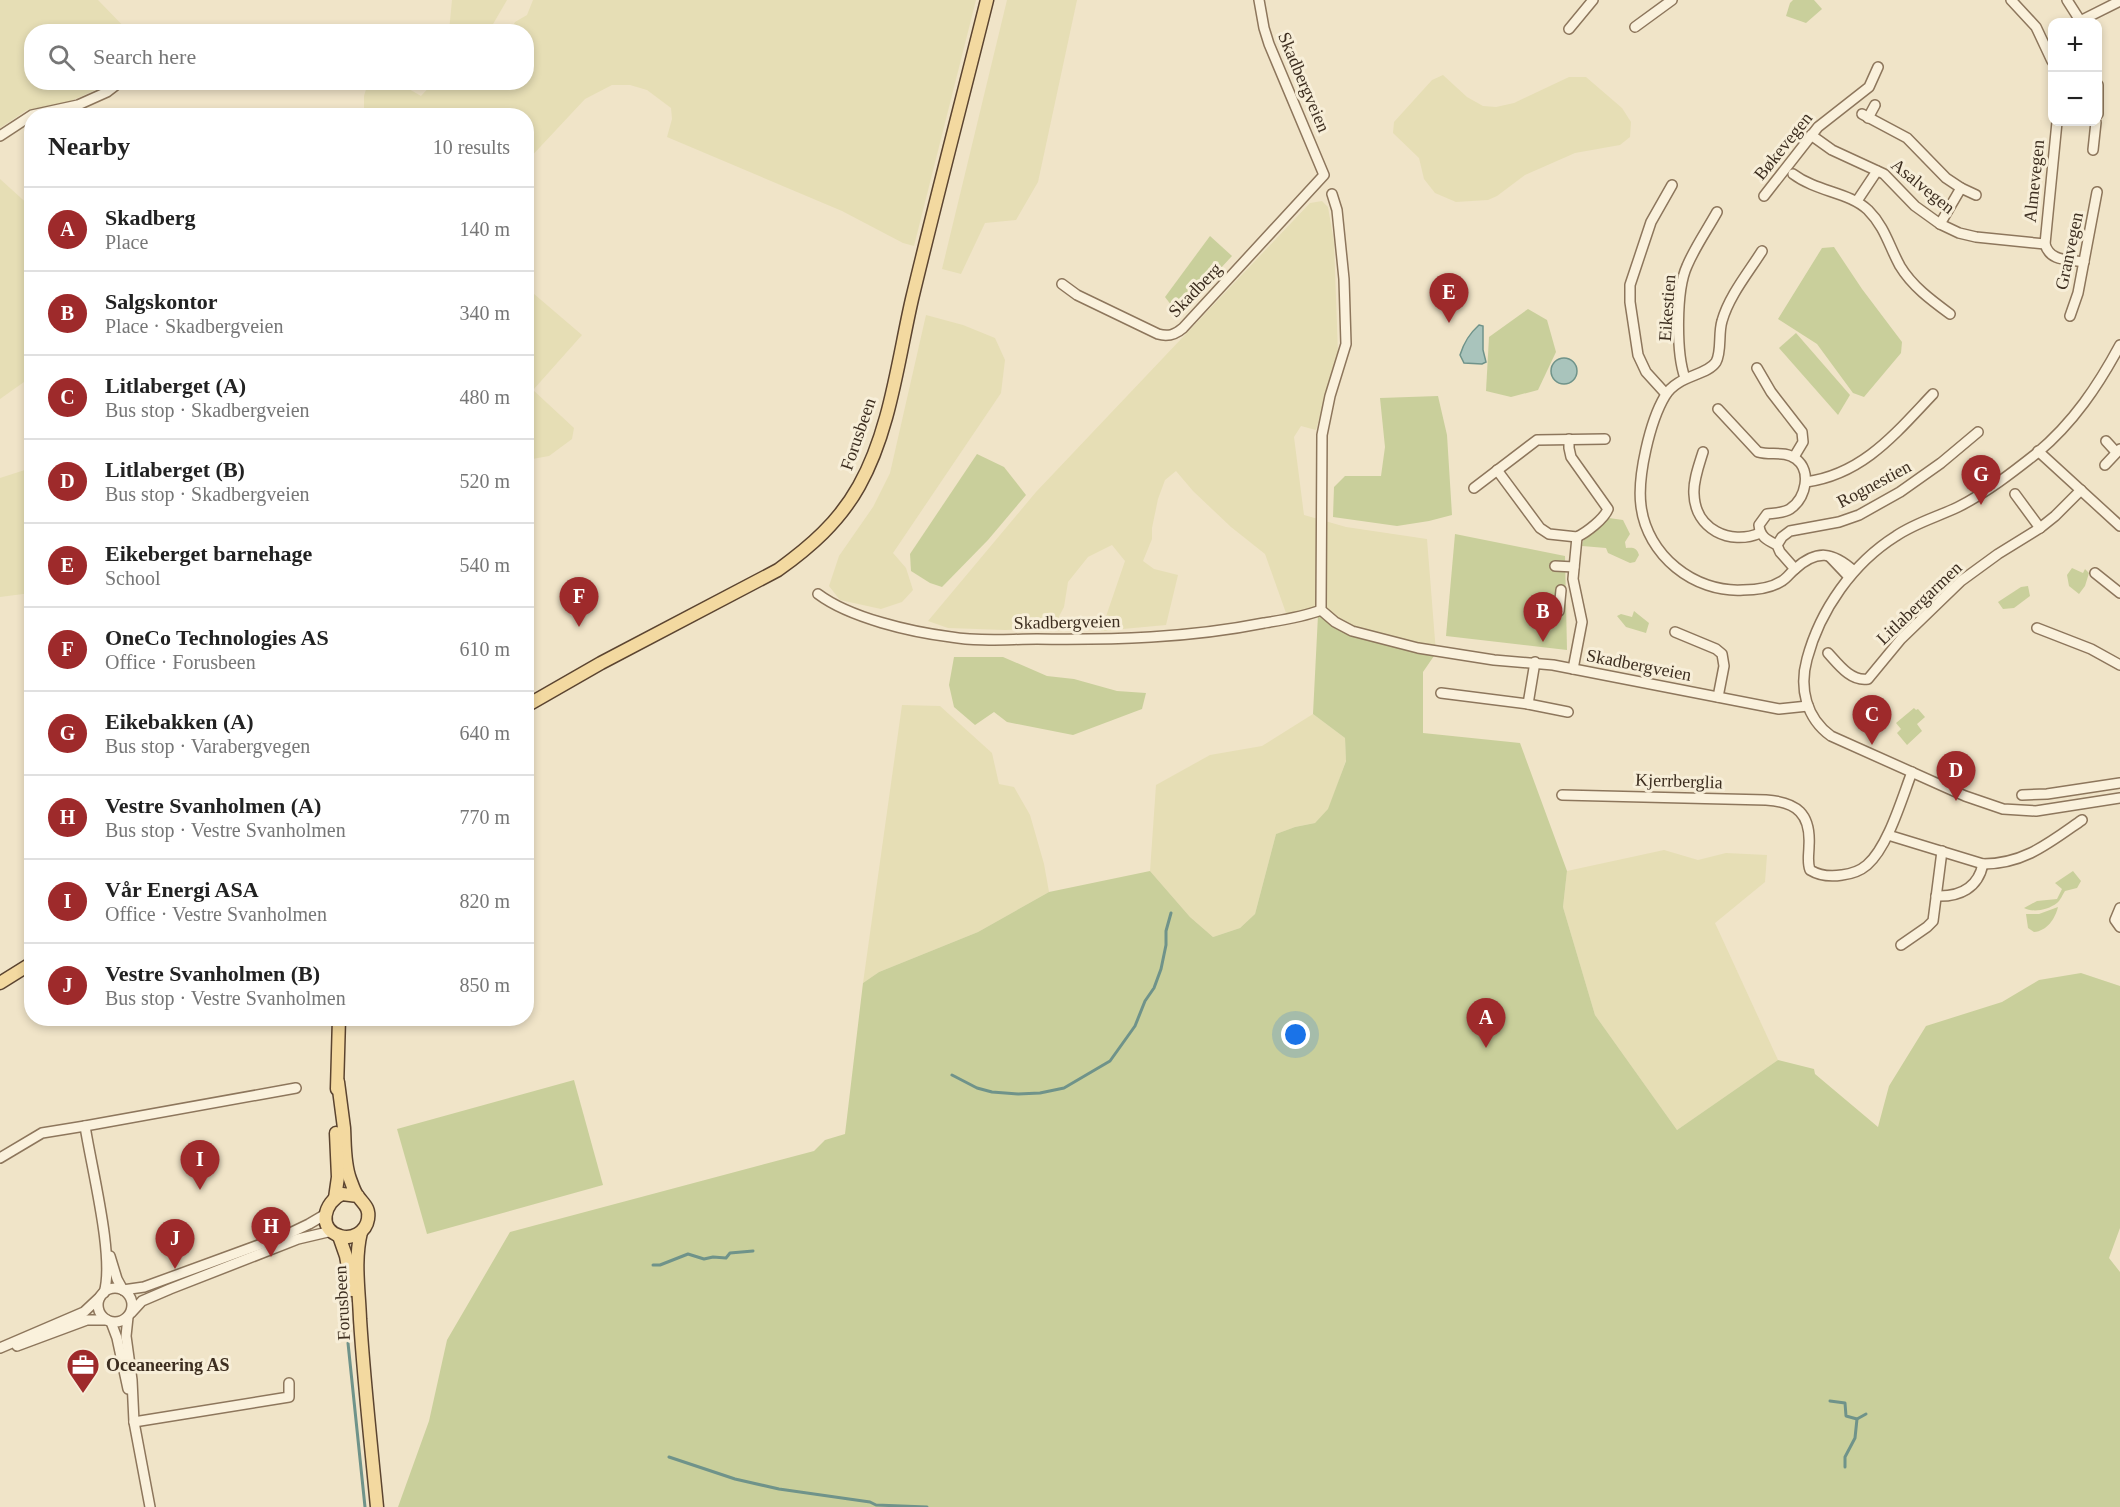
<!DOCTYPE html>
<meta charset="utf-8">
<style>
:root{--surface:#fff;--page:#f2f2f2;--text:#222;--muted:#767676;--line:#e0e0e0;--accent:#9e2a2b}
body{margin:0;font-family:"Times New Roman",serif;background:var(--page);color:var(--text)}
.controls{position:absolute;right:18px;top:18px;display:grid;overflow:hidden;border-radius:12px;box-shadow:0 3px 9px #0003}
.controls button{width:54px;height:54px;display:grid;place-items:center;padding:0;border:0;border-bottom:2px solid var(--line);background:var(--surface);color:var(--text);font:30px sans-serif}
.you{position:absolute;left:1296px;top:1035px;width:21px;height:21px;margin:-15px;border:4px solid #fff;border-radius:50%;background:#1a73e8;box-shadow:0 0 0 9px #1a73e833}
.badge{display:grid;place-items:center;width:39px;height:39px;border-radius:50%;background:var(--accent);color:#fff;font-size:20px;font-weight:700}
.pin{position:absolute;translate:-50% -50px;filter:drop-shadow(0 2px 3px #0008)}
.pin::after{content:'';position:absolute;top:32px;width:21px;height:18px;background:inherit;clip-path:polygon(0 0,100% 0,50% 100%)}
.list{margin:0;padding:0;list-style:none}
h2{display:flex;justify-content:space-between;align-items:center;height:78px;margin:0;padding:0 24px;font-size:26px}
h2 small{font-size:20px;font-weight:400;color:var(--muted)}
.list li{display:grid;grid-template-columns:39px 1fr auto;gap:18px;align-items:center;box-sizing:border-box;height:84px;padding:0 24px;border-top:2px solid var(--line)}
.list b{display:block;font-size:22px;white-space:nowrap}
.list p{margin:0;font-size:20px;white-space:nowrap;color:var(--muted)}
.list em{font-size:20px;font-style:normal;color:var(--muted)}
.icon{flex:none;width:33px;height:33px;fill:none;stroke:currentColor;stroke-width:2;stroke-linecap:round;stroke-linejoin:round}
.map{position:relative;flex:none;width:2120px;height:1507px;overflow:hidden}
.search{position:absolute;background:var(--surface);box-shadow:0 3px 9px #0003;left:24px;top:24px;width:510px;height:66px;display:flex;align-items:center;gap:15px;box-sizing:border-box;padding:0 21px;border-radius:24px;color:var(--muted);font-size:22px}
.panel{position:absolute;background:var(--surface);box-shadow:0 3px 9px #0003;left:24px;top:108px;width:510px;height:918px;border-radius:24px}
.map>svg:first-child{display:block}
.farmland{fill:#e6deb5}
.green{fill:#c9cf9b}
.water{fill:#a9c4bc;stroke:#6f938a;stroke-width:1.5}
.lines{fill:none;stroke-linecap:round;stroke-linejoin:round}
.stream{stroke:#6f938a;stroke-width:3}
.minor-casing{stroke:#8d765c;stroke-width:12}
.major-casing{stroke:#5b4430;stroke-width:15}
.minor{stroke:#faf1dc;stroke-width:9}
.major{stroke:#f3d9a0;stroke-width:12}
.labels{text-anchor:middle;stroke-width:6;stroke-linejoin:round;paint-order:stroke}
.street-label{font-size:18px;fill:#3d2e20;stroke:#f7eed8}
.poi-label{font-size:18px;font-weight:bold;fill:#3d2e20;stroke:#f7eed8;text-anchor:start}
</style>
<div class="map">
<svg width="2120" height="1507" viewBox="0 0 2120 1507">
<rect width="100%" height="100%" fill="#f0e4c8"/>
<g class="farmland">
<path d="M0,0H98L128,31L32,32V82L106,83L95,90L69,102L27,110L0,128Z"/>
<path d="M452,0H507L489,31H449Z"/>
<path d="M533,0H976L914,246L903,243L842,211L667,137L672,119L671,108L647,90L630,85H612L585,99L527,161L526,116L364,115V96L368,83H408L409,89L421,96L433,83L526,82V32L510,31L515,22L527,15Z"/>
<path d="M1007,0H1077L1038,182L1016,220L985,223L961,274L942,269Z"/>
<path d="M1443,75L1467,97L1483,106L1496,107L1514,103L1569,77H1586L1622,108L1631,122L1630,137L1620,145L1575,153L1525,175L1497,196L1488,200L1456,202L1435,193L1424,179L1419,158L1393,133L1394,122L1432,80Z"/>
<path d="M0,179L32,208L31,377L0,399Z"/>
<path d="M1322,201L1328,207L1334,242L1338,353L1316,430L1301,426L1294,437L1304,515L1346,527L1427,539L1436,653L1318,615L1286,613L1265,554L1231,527L1193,491L1176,471L1165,480L1158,499L1152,528V539L1143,561L1154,569L1178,575L1166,625L1101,631L1125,561L1112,545L1088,557L1068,582L1064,607L1053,628L1005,630L948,628L928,621L1036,492L1310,203Z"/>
<path d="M527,288L582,335L533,390L574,428L572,439L549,456L527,460Z"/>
<path d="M926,315L963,325L995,338L1005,360L1001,393L893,553L906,568L913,590L902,602L881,609L840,600L829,586L839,556L873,507L890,473Z"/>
<path d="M31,468V593L0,597V478Z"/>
<path d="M902,705L940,706L992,753L999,784L1014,787L1030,815L1044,864L1049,892L978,932L879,972L863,983Z"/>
<path d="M1313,714L1345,738L1346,760L1329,809L1315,823L1295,827L1276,834L1255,914L1240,928L1213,937L1190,917L1150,871L1156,785L1210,755L1262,746Z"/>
<path d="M1664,850L1698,860L1726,853L1767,855L1765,882L1715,923L1778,1060L1677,1130L1595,1015L1563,907L1567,871Z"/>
</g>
<g class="green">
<path d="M1793,0H1814L1822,9L1806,23L1786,16L1790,3Z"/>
<path d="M1210,236L1232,256L1178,314L1165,297Z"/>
<path d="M1834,247L1862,289L1902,342L1901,353L1864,397L1853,393L1817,344L1778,319L1822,248Z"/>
<path d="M1528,309L1547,320L1556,352L1538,390L1511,397L1486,391L1489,337Z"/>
<path d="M1796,333L1850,395L1838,415L1779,348Z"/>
<path d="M1438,396L1447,435L1452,515L1429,521L1397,526L1333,517L1334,487L1345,476H1381L1385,447L1380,398Z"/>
<path d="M977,454L1004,467L1026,495L988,540L942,587L930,583L911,571L910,554Z"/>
<path d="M1609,518L1623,520L1630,534L1625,542L1626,548C1633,547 1637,548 1639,555L1635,562L1630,563L1608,553L1606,548L1582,546L1583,541Z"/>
<path d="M1455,534L1565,556L1567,650L1446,636Z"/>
<path d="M2072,568L2083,573L2085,569L2089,573L2085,586L2079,594L2069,586L2067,575Z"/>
<path d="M2028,586L2030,596L2014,608L2003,609L1998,602L2021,587Z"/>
<path d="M1634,611L1649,623L1646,633L1626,627L1617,616L1621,614L1632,617Z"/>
<path d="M1318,615L1436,653L1423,672V733L1520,743L1567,871L1563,907L1595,1015L1677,1130L1778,1060L1814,1069L1815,1074L1878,1127L1889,1086L1926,1026L2002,1002L2039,980L2081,973L2120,986V1228L2109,1258L2120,1272V1507H398L429,1421L447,1340L510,1232L814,1151L825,1140L845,1134L863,983L879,972L978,932L1049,892L1150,871L1190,917L1213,937L1240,928L1255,914L1276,834L1295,827L1315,823L1328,809L1346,761L1345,738L1313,714Z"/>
<path d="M954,657H1003L1047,676L1074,679L1117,691L1146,693L1142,709L1073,735L1007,722L994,712L975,725L954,707L949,685Z"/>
<path d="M1914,708L1916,710L1918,709L1925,717L1917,724L1922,731L1907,745L1897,733L1901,729L1896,723Z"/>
<path d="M2073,871L2081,881L2077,888L2065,891C2063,894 2060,901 2057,903C2048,910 2033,913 2024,908L2037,901L2057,899L2062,889L2055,883Z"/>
<path d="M2058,907C2055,919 2047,931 2034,932L2028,928L2026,914H2039Z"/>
<path d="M574,1080L603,1185L427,1234L397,1129Z"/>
</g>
<g class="water">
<path d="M1479,325L1483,326V350L1486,362L1482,364L1464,363L1460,355C1464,342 1469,334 1479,325Z"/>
<circle cx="1564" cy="371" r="13"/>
</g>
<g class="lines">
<g class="stream">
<path d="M952,1075L977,1088L992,1092L1018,1094L1040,1093L1064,1088L1110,1061L1135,1026L1145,1001L1154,988L1161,969L1166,945V931L1171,913"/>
<path d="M653,1265H660L688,1254L704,1259L713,1257L726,1258L730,1253L753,1251"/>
<path d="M348,1343L365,1507"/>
<path d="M1830,1401L1845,1403L1846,1416L1857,1419"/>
<path d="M669,1457L735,1479L779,1489L870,1502L876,1505L927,1507"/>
<path d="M1845,1467V1457L1855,1438L1857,1419L1866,1414"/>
</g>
<defs>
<g id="minor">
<path d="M2011,0L2036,27L2052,61"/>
<path d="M2067,0L2081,22"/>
<path d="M2080,21L2120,1"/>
<path d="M1635,27L1672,0"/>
<path d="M1569,29L1593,0"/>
<path d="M2098,85V114"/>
<path d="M1862,114L1907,138L1946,178L1961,188L1940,224"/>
<path d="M1868,118L1875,105"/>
<path d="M2057,122L2045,244C2050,262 2068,259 2084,262"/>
<path d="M1811,135L1832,150L1884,174L1915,206L1940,224L1959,233L1976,237L2045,244"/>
<path d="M0,136L32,115L78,105L107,92L120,82"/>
<path d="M2093,150L2096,122"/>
<path d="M1793,174C1817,192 1849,192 1868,210C1885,227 1889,246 1900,266C1912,286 1931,300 1950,314"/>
<path d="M1961,188L1976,195"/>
<path d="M1332,194L1337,210L1344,279L1346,344L1330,396L1322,435L1321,610L1335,622L1352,631L1418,648L1494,660L1553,665L1779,709L1808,706"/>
<path d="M1764,196L1818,127L1869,87L1878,67"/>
<path d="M1857,201L1877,171"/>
<path d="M1762,251C1748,273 1729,296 1722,321C1718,334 1722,351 1716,362C1707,376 1677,375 1665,396C1650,421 1637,477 1641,506C1647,555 1694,593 1743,590C1756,590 1771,588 1782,581C1787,578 1790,573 1795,569C1817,549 1833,552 1854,571"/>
<path d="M1062,284L1077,295L1158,334C1168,337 1175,335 1183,328L1324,175L1269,44L1264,28L1259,0"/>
<path d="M2070,316L2078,293L2097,192"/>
<path d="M2120,345C2098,386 2073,423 2037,453C2013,472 1986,493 1958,507C1937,517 1915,523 1896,536C1853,563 1820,610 1807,659C1799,688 1806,718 1831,736L1965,796L2003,809L2036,811L2120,798"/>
<path d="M1757,368L1771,392L1802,432L1803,442L1794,457"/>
<path d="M1685,378C1676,353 1676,290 1687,266C1695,247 1707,230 1717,212"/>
<path d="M1666,394L1646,372L1638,355L1630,302V285L1651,222L1672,185"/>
<path d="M1718,409L1758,452C1771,456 1784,450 1796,459C1812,471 1806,498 1790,509C1784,513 1775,513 1767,514L1759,525C1760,537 1767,540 1777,545L1780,552L1795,569"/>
<path d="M2106,441L2116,452"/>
<path d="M2038,451L2120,526"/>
<path d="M1703,452C1699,465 1693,481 1694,494C1695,529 1730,546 1760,533"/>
<path d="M2105,465L2120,449"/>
<path d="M1497,470L1540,528L1549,534L1577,537C1587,532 1604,519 1608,509L1571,457L1569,448V439"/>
<path d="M1806,482C1863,474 1895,434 1933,394"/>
<path d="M1474,488L1537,440L1605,439"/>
<path d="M2015,494L2040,528"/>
<path d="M1777,545L1782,537L1790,531L1839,522L1859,515L1900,492L1941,463L1978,432"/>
<path d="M1830,557L1849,577"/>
<path d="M1555,566L1574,567"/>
<path d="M2095,573L2120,593"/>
<path d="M818,594C850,618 911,632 951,637C979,642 1009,639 1037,639C1113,640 1189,638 1264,623C1283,620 1303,617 1321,610"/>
<path d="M1559,611L1561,590"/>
<path d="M2037,628L2091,649L2120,665"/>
<path d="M1675,632L1716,649L1722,654L1724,666L1718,697"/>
<path d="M1828,653C1838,664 1851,682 1868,679L1901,639L1961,581L1998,554L2040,528L2055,516L2081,490"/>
<path d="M1573,669L1582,622L1573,579L1577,537"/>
<path d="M1441,693L1528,704L1568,712"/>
<path d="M1528,704L1535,662"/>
<path d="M1562,795L1766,800C1797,802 1811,814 1809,846C1809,854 1807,862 1810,870C1820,876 1830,877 1842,875C1851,874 1860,871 1867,865C1888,847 1902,798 1912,772"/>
<path d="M2022,795L2047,794L2120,783"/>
<path d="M1888,835L1983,864C2024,864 2049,843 2082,820"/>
<path d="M1936,896C1960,897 1978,888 1983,864"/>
<path d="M2120,908L2115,920L2120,927"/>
<path d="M1901,945L1927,927L1933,921L1942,851"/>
<path d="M85,1126C91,1166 115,1258 104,1293"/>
<path d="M0,1158L42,1133L85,1126L296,1088"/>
<path d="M110,1256L117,1279L123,1290"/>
<circle cx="115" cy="1305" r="17"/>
<path d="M123,1290L144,1287L286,1235L309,1224L326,1214"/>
<path d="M131,1313L142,1301L170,1289L298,1239L332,1231"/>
<path d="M128,1317L126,1336L132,1380L134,1422L150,1507"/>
<path d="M111,1322L117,1338L128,1389"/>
<path d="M17,1346L87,1320H107"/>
<path d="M0,1348L84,1312L100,1297"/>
<path d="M134,1422L289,1397V1383"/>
</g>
<g id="major">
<path d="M526,706L601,663L778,570C810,547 839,522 859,486C890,431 898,360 912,299C936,199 962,100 987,0"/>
<path d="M0,983L32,963"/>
<path d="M338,1082C340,1097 342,1112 344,1128C345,1145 344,1163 350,1179C352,1184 354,1191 357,1195C363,1204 370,1207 368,1219C366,1232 352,1240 340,1236C317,1229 324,1202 342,1194L358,1196"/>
<path d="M337,1089L339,1018"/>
<path d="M335,1198L338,1177L336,1133"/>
<path d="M361,1232C354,1261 359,1290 360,1319C364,1382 371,1444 377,1507"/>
<path d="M339,1236L346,1256L352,1290"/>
</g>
</defs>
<use href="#minor" class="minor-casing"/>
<use href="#major" class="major-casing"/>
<use href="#minor" class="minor"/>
<use href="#major" class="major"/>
</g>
<defs>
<symbol id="office-pin" viewBox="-11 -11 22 30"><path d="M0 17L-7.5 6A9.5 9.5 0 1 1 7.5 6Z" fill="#9e2a2b" stroke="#f7eed8"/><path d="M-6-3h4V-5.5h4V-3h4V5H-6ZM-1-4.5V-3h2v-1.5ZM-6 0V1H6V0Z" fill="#fff"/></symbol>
</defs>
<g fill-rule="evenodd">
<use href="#office-pin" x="64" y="1346" width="38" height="52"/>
</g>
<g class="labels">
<g class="street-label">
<text transform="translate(1304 82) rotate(67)" y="6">Skadbergveien</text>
<text transform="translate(1783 146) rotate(-51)" y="6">Bøkevegen</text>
<text transform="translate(2034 181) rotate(-84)" y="6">Almevegen</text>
<text transform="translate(1923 186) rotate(39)" y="6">Asalvegen</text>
<text transform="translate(2069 251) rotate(-78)" y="6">Granvegen</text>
<text transform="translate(1195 290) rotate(-46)" y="6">Skadberg</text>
<text transform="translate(1667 308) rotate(-86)" y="6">Eikestien</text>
<text transform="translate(858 434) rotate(-71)" y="6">Forusbeen</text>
<text transform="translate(1874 484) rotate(-28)" y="6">Rognestien</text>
<text transform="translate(1919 603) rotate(-44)" y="6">Litlabergarmen</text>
<text transform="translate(1067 622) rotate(-1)" y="6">Skadbergveien</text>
<text transform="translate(1639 665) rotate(11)" y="6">Skadbergveien</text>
<text transform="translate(1679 781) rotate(2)" y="6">Kjerrberglia</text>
<text transform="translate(342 1303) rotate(-93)" y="6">Forusbeen</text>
</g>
<g class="poi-label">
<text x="106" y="1371">Oceaneering AS</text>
</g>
</g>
</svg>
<div class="controls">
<button>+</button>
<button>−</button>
</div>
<div class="you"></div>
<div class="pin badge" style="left:1486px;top:1048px">A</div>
<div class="pin badge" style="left:1543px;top:642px">B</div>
<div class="pin badge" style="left:1872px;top:745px">C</div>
<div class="pin badge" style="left:1956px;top:801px">D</div>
<div class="pin badge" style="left:1449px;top:323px">E</div>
<div class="pin badge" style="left:579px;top:627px">F</div>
<div class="pin badge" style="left:1981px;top:505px">G</div>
<div class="pin badge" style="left:271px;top:1257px">H</div>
<div class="pin badge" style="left:200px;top:1190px">I</div>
<div class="pin badge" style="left:175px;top:1269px">J</div>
<div class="search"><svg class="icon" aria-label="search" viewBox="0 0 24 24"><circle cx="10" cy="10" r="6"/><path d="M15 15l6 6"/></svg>Search here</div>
<section class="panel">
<h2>Nearby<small>10 results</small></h2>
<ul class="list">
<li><span class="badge">A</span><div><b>Skadberg</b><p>Place</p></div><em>140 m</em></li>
<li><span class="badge">B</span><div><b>Salgskontor</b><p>Place · Skadbergveien</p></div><em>340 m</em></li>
<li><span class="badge">C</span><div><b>Litlaberget (A)</b><p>Bus stop · Skadbergveien</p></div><em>480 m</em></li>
<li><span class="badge">D</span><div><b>Litlaberget (B)</b><p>Bus stop · Skadbergveien</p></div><em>520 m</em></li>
<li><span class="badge">E</span><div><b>Eikeberget barnehage</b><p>School</p></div><em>540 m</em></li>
<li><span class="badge">F</span><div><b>OneCo Technologies AS</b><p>Office · Forusbeen</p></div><em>610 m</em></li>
<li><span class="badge">G</span><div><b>Eikebakken (A)</b><p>Bus stop · Varabergvegen</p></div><em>640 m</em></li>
<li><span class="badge">H</span><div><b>Vestre Svanholmen (A)</b><p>Bus stop · Vestre Svanholmen</p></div><em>770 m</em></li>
<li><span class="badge">I</span><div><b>Vår Energi ASA</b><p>Office · Vestre Svanholmen</p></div><em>820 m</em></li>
<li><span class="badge">J</span><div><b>Vestre Svanholmen (B)</b><p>Bus stop · Vestre Svanholmen</p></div><em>850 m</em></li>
</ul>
</section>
</div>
